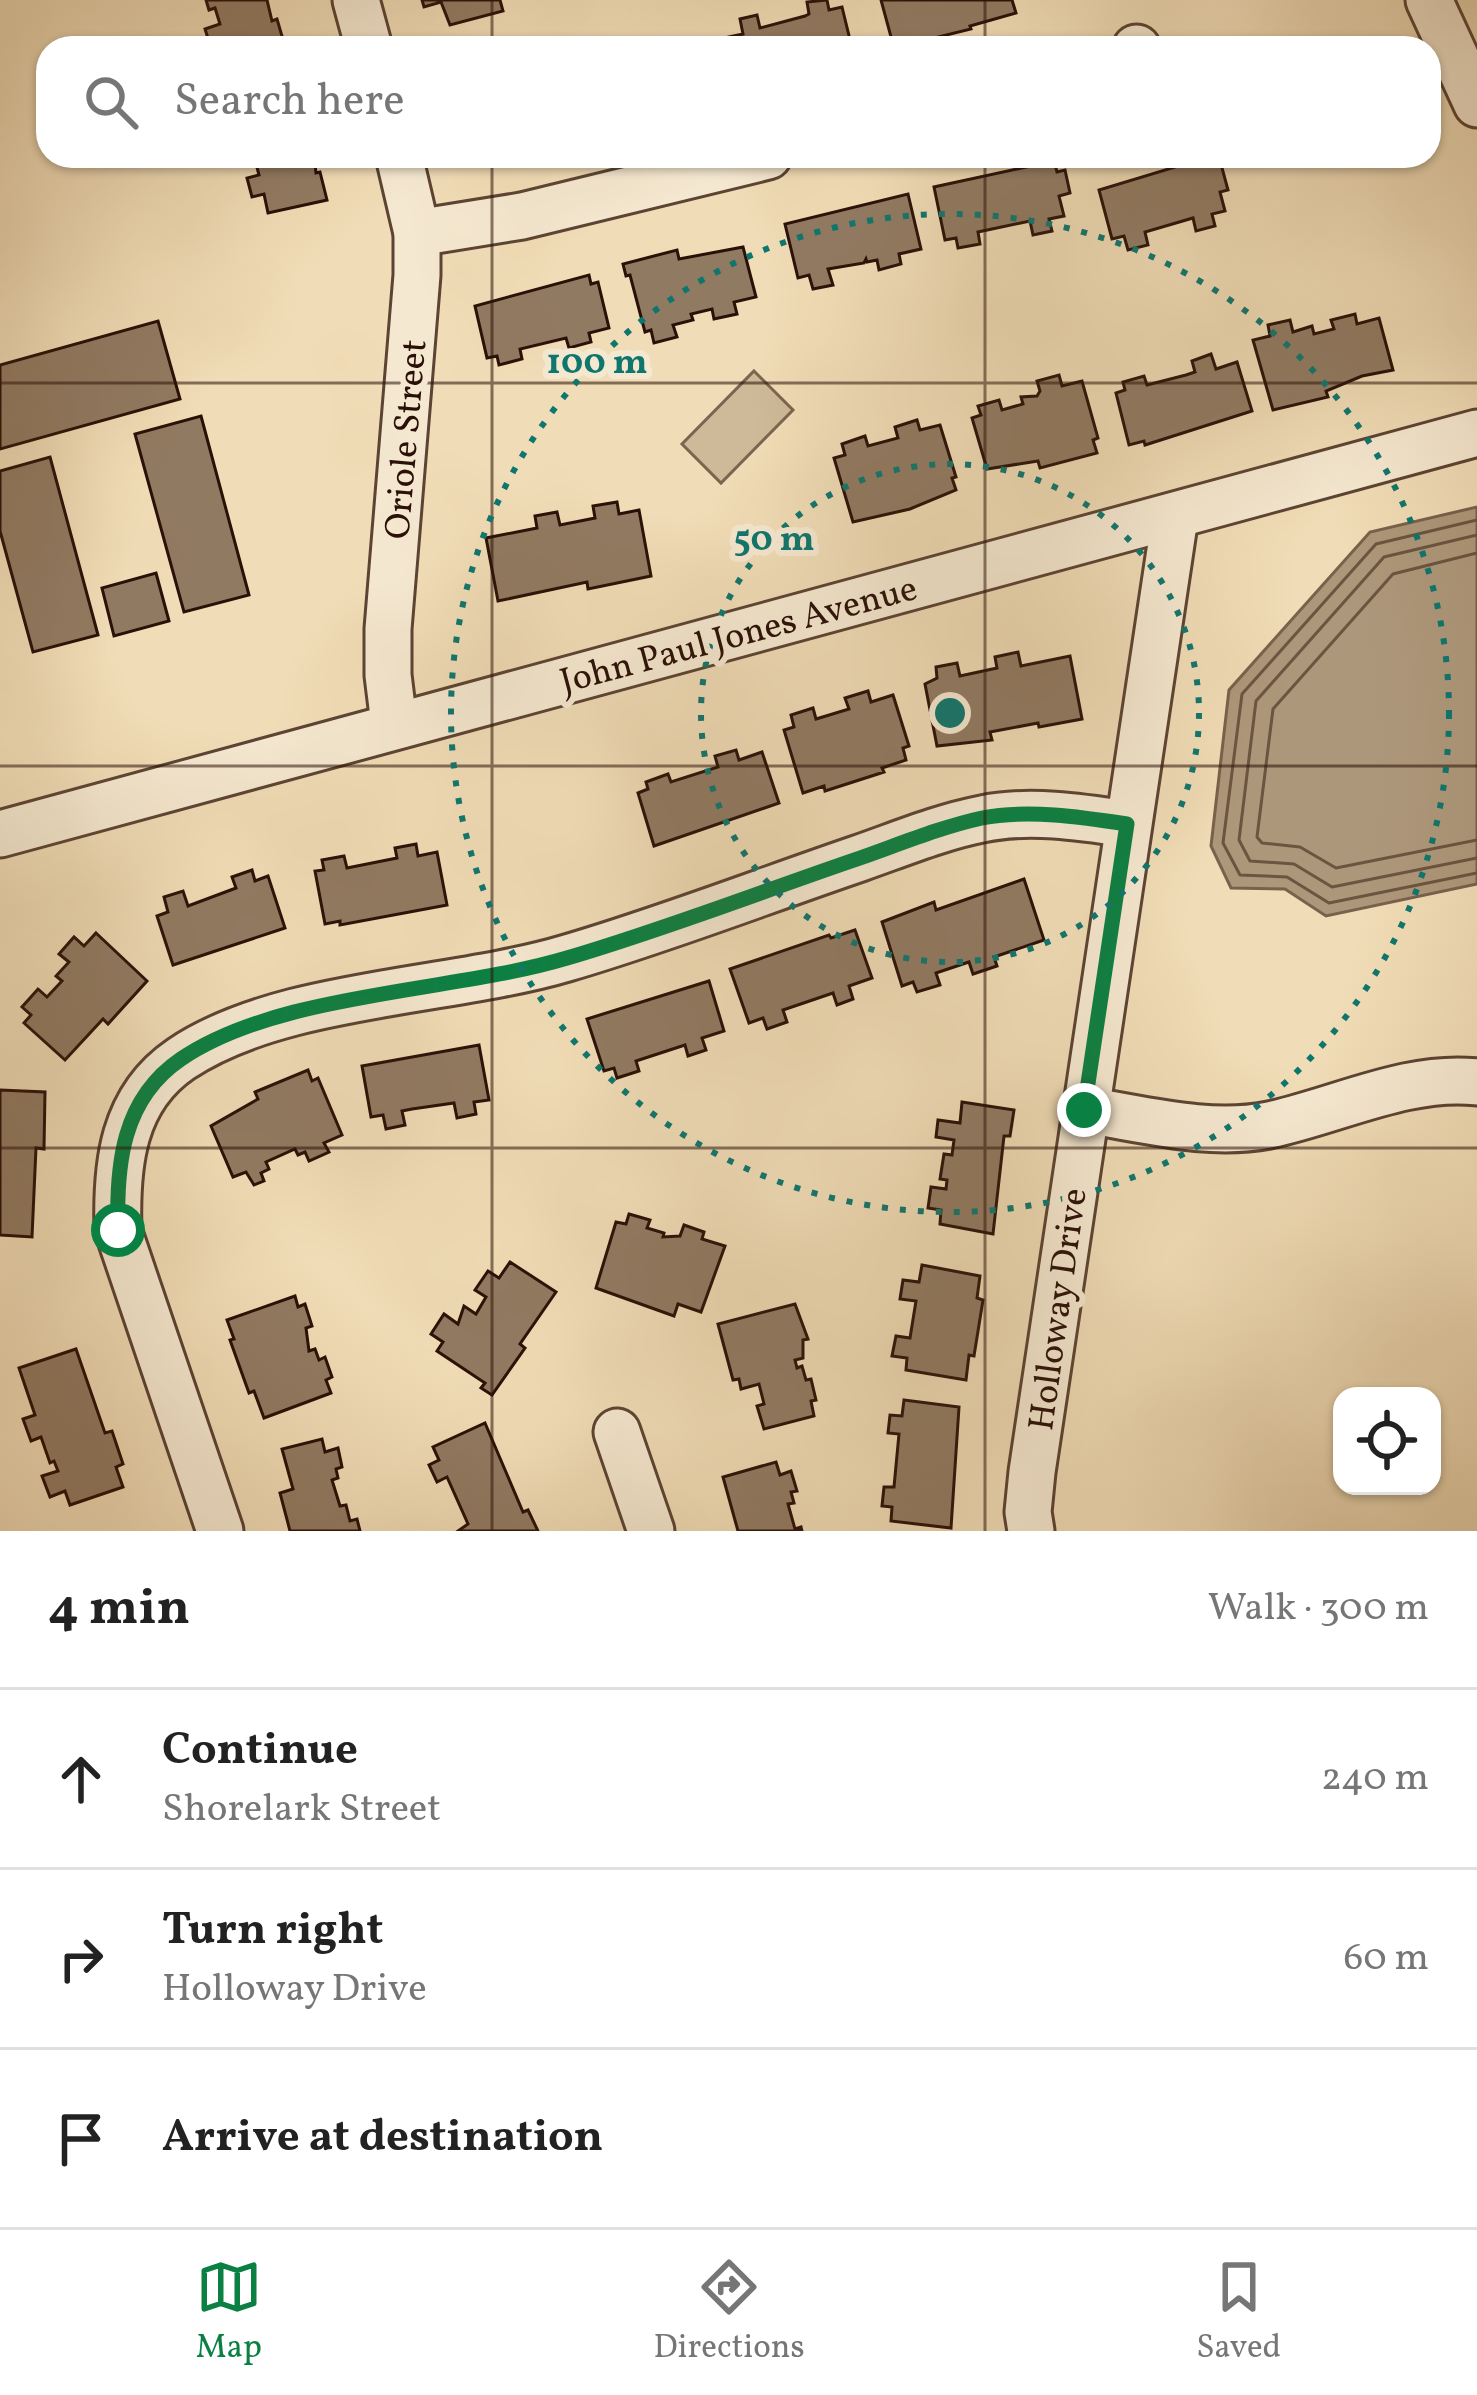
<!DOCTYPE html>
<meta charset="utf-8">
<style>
:root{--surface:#fff;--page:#f2f2f2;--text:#222;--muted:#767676;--line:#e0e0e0;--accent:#0b8043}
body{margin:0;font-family:Vollkorn,serif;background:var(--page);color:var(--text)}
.controls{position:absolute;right:36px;bottom:36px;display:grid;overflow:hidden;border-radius:24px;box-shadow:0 3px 9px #0004}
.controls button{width:108px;height:108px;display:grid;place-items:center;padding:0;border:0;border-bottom:3px solid var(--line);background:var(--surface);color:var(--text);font:60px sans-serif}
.stop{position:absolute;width:36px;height:36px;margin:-27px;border:9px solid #0b8043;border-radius:50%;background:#fff}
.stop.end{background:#0b8043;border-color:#fff;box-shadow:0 3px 12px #0008}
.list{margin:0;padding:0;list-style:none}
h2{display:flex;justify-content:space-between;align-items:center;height:156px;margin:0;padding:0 48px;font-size:51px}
h2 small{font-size:39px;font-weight:400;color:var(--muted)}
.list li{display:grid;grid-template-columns:78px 1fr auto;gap:36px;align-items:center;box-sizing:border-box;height:180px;padding:0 48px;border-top:3px solid var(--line)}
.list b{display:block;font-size:45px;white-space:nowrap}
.list p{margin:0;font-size:39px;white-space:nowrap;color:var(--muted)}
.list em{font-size:39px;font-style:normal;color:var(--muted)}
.icon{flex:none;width:66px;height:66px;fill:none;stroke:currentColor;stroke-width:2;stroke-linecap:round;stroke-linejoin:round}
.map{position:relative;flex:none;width:1477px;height:1531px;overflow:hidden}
.search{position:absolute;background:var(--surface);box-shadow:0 3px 9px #0004;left:36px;right:36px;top:36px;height:132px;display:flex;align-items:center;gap:30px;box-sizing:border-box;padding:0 42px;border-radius:36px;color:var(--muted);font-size:45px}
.sheet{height:696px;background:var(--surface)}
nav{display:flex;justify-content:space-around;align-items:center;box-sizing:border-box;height:168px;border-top:3px solid var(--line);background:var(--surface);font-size:33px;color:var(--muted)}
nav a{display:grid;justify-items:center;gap:6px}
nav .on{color:var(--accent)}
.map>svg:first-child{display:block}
.green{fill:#ceb998;stroke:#7c6450;stroke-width:3}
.water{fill:#ad977a;stroke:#79614c;stroke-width:3}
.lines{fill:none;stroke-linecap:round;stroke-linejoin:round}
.shore{stroke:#6c5440;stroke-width:3}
.building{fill:#917a62;stroke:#2a1007;stroke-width:3}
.minor-casing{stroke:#5c4333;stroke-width:51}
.minor{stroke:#f5e8d0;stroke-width:45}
.route{stroke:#0b8043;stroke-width:15}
.grid{fill:none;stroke:#2a1007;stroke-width:3;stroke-opacity:0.55}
.ring{fill:none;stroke:#0f766e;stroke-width:6;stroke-dasharray:6 12}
.labels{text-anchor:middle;stroke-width:12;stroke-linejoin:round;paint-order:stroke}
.street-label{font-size:36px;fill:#2a1007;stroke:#f5e8d0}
.centre{fill:#0f766e;stroke:#f5e8d0;stroke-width:6}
.ring-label{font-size:36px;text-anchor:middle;font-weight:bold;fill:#0f766e;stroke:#f5e8d0;stroke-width:12;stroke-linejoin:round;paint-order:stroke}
</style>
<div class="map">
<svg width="1477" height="1531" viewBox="0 0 1477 1531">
<rect width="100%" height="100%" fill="#f0dcb6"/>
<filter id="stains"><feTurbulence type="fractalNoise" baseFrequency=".00167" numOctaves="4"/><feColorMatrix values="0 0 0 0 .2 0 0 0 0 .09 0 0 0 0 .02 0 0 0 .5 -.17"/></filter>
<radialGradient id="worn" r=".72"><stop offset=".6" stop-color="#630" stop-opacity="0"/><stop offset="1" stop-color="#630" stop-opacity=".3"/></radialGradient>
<path class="green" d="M754,371L793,410L721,483L682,444Z"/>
<path class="water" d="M1477,507V884L1326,916L1285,889L1231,888L1211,846L1229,690L1370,532Z"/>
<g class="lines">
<g class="shore">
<path d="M1477,520L1376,544L1242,694L1223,843L1240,875L1287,877L1329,903L1477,873"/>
<path d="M1477,535L1384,557L1256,701L1239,840L1250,861L1294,864L1332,887L1477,858"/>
<path d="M1477,553L1393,574L1273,709L1257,837L1262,843L1300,847L1336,868L1477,840"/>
</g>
</g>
<g class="building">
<path d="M206,0H267L272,21L277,19L284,43L267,48H211L205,29L220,24L215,8L209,10Z"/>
<path d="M422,0H500L503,11L450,25L441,2L424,7Z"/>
<path d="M827,0L829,10L842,7L852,48H732L729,37L743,34L740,19L757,15L760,28L805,16L809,14L807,2Z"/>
<path d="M881,0H1012L1016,13L970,26L971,29L894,48Z"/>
<path d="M254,156H314L316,173L320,172L327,200L268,213L264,194L252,197L247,178L259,175Z"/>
<path d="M1211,156L1214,166L1221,164L1228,190L1220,192L1225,211L1212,214L1215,226L1196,231L1193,218L1145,232L1148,245L1128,250L1124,236L1112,239L1099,190Z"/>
<path d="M1054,161L1057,172L1065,170L1070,193L1059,196L1064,216L1049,219L1052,231L1033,235L1030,221L978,232L980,244L958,248L956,238L945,240L934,187Z"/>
<path d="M908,194L921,249L899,254L901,264L879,270L877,260L867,262L866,259L864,263L828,269L833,285L813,289L809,275L798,278L785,224Z"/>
<path d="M743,247L756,297L734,302L737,314L714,319L712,309L691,314L693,320L673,325L677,337L654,343L651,330L645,332L630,275L626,276L623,264L677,250L679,259Z"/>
<path d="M589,275L591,284L598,282L609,328L589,333L591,342L569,348L566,338L520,349L522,359L499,365L497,356L487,358L475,306Z"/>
<path d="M1355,314L1357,324L1379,318L1393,370L1362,376L1326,391L1328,397L1273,410L1253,340L1270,336L1268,325L1290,320L1293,332L1312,326L1314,334L1334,329L1331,320Z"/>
<path d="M158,321L180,399L0,449V365Z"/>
<path d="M1211,354L1216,369L1237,362L1252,411L1145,445L1144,441L1129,445L1116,393L1125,390L1123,382L1144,376L1147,385L1186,375L1195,372L1192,361Z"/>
<path d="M1059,375L1062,386L1082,381L1098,438L1093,440L1097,453L1040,468L1038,461L987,469L972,418L981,415L978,406L999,400L1002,410L1023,404L1021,397L1037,396L1040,391L1037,381Z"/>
<path d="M201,416L249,595L184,612L135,434Z"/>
<path d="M917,420L920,430L940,425L956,477L952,478L956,490L910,509L853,522L834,458L845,455L842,444L865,436L868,446L898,438L895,427Z"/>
<path d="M50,457L98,635L33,652L0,531V471Z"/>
<path d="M617,502L619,514L639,510L651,576L588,589L587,582L498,601L486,538L537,528L535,516L557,512L560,525L595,518L593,506Z"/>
<path d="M156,573L169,621L114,636L102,588Z"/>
<path d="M1018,652L1021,666L1070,656L1082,719L1039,727L1038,723L990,732L992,740L937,746L925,684L937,678L936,667L957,663L960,676L997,668L995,657Z"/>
<path d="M868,691L871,702L893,695L909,746L903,748L906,760L882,768L884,772L825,791L824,786L803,793L784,730L794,727L791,715L813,708L816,719L849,709L845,698Z"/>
<path d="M736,750L739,760L762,752L779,803L654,846L638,793L648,789L646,782L668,774L671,782L718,767L715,756Z"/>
<path d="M416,844L418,856L437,852L447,905L340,925V921L325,924L315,871L324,870L322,860L344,856L347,868L397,858L395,848Z"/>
<path d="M252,870L255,881L268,876L285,928L173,965L157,916L168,912L164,897L183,891L188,906L236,888L232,877Z"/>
<path d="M1024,879L1044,940L994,957L997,966L973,974L969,962L936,973L940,985L917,992L913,982L902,986L882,922L934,902L936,910Z"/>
<path d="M855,930L872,978L849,986L853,999L837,1005L833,993L783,1010L787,1022L767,1029L763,1018L749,1023L730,969L829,935L831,938Z"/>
<path d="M96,933L147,981L108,1024L103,1019L65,1060L24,1023L31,1015L22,1007L38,989L47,997L62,981L56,976L69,962L59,954L74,937L84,946Z"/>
<path d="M709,981L724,1031L702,1038L706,1050L688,1056L685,1045L636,1061L639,1071L617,1078L614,1068L604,1071L587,1019Z"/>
<path d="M479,1045L489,1100L474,1102L476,1114L457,1118L454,1103L412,1109L402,1111L405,1125L386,1129L383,1115L371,1117L362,1066Z"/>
<path d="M308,1070L312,1081L318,1078L342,1135L324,1143L329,1152L309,1161L305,1152L298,1155L295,1149L266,1162L269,1169L261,1173L264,1181L254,1185L246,1172L233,1177L211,1126L258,1099L255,1092Z"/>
<path d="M0,1090L45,1092L44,1149L36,1148L32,1237L0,1235Z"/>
<path d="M962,1102L1014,1110L1010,1136H1004L993,1234L940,1224L941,1210L928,1208L931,1187L946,1189L947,1180L940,1179L944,1154L952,1155L954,1140L936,1137L938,1120L960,1123Z"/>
<path d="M629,1214L650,1220L647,1228L664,1233L663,1237L680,1236L684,1225L704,1232L702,1239L725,1246L701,1312L678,1304L674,1316L596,1288L616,1222L626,1224Z"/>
<path d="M510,1262L556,1292L520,1344L525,1348L492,1395L481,1388L485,1383L437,1351L443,1342L431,1334L444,1314L458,1324L464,1306L476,1314L486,1297L475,1290L488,1271L499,1278Z"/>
<path d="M922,1265L980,1276L977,1298L983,1300L974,1356L969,1355L966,1380L906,1370L907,1358L892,1356L896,1336L910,1338L916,1301L900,1299L903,1280L919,1282Z"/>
<path d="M295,1296L298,1307L305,1304L312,1326L306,1328L309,1351L315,1349L319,1360L325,1357L332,1377L326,1380L331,1393L264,1418L254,1391L249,1393L230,1340L234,1339L227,1320Z"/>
<path d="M795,1304L808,1339L803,1340V1358L795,1360L797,1368L802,1366L806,1380L811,1379L816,1400L811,1401L814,1416L764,1429L757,1406L764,1404L759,1384L741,1389L739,1379L733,1380L718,1324Z"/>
<path d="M76,1349L105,1433L112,1431L123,1464L116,1467L123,1487L70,1505L65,1491L50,1497L42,1476L58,1471L54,1461L50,1463L41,1437L31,1441L23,1419L35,1415L19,1368Z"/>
<path d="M904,1400L959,1407L951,1528L891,1521L892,1507L882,1506L884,1487H894L899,1434L888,1433L890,1415L902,1416Z"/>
<path d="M485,1423L523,1512L528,1510L538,1531H458L468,1524L447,1477L437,1482L429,1465L439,1460L433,1447Z"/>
<path d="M322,1439L325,1452L338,1448L342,1467L336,1469L338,1478L332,1480L340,1506L346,1505L350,1521L357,1519L360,1531H290L280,1493L293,1489L282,1449Z"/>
<path d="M776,1462L780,1475L791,1471L797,1491L791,1492L794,1503L788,1504L795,1529L801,1527L802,1531H738L723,1477Z"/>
</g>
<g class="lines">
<defs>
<g id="minor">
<path d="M356,0L369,48"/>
<path d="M1429,0L1477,104"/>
<path d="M1136,48H1137"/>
<path d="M417,233L522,216L768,156"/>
<path d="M394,724L388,675V629L417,275V233L399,156"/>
<path d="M0,834L1477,433"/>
<path d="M1085,1110C1144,1119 1209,1137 1269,1125C1336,1111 1408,1074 1477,1082"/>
<path d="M617,1432L651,1531"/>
<path d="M220,1531L118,1230C116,1165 122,1099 181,1059C280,992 450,993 567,958C666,929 763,891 860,858C900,844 941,827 982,819C1028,809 1081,817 1127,824"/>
<path d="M1031,1531L1028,1512L1032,1472L1175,517"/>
</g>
</defs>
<use href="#minor" class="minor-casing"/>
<use href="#minor" class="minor"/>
</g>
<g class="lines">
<path class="route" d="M118,1230C116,1165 122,1099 181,1059C280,992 450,993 567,958C666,929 763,891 860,858C900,844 941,827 982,818C1028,809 1081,817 1127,824L1084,1110"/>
</g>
<path class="grid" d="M492,0V48M985,0V48M492,156V1531M985,156V1531M0,383H1477M0,766H1477M0,1148H1477"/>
<g class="ring">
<circle cx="950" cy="713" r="249"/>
<circle cx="950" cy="713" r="499"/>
</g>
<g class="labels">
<g class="street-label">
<text transform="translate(404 439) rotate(-85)" y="13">Oriole Street</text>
<text transform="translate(738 633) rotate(-15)" y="13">John Paul Jones Avenue</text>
<text transform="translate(1056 1309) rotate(-82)" y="13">Holloway Drive</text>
</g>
</g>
<circle cx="950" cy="713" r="18" class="centre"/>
<g class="ring-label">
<text x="597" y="373">100 m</text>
<text x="774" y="550">50 m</text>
</g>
<rect width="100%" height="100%" filter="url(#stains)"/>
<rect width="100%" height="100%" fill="url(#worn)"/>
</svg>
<div class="controls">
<button><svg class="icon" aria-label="locate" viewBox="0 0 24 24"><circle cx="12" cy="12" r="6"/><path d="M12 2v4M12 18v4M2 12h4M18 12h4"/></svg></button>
</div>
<div class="stop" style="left:118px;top:1230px"></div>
<div class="stop end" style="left:1084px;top:1110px"></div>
<div class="search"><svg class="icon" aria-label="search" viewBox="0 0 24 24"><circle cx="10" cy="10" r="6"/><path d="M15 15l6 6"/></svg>Search here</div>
</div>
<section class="sheet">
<h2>4 min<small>Walk · 300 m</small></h2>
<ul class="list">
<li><svg class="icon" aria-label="ahead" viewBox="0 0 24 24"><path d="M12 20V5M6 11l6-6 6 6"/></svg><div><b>Continue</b><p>Shorelark Street</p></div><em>240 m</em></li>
<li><svg class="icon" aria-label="right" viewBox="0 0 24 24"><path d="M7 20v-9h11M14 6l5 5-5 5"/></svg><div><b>Turn right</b><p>Holloway Drive</p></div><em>60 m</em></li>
<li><svg class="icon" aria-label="arrive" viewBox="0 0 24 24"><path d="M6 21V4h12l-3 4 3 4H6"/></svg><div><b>Arrive at destination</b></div></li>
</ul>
</section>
<nav>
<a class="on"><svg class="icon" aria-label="map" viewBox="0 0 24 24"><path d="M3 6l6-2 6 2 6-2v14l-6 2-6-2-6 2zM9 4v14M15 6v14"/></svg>Map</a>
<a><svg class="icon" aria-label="directions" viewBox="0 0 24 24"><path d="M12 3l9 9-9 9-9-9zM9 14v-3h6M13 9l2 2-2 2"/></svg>Directions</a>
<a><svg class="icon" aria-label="saved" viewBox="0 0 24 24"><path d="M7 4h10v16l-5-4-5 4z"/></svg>Saved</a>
</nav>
